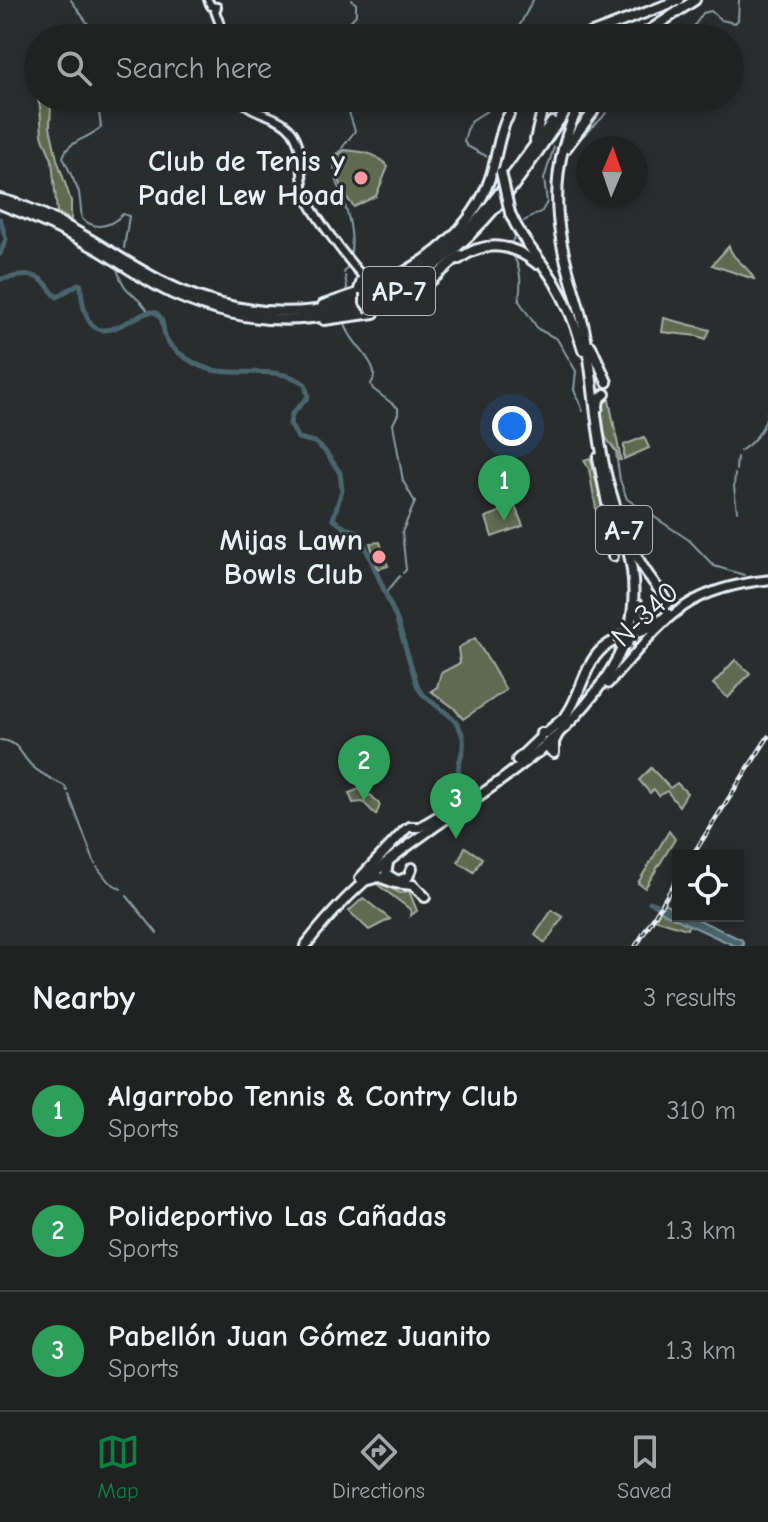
<!DOCTYPE html>
<meta charset="utf-8">
<style>
:root{--surface:#202222;--page:#282a2a;--text:#f1f3f6;--muted:#a2a4a5;--line:#3d3f40;--accent:#0b8043}
body{margin:0;font-family:"Comic Neue",sans-serif;background:var(--page);color:var(--text)}
.controls{position:absolute;right:24px;bottom:24px;display:grid;overflow:hidden;border-radius:0px;box-shadow:0 4px 12px #0003}
.controls button{width:72px;height:72px;display:grid;place-items:center;padding:0;border:0;border-bottom:2px solid var(--line);background:var(--surface);color:var(--text);font:40px sans-serif}
.compass{position:absolute;left:576px;top:136px;width:72px;height:72px;border-radius:50%;background:var(--surface);box-shadow:0 4px 12px #0003;rotate:2deg}
.you{position:absolute;left:512px;top:426px;width:28px;height:28px;margin:-20px;border:6px solid #fff;border-radius:50%;background:#1a73e8;box-shadow:0 0 0 12px #1a73e833}
.badge{display:grid;place-items:center;width:52px;height:52px;border-radius:50%;background:var(--accent);color:#fff;font-size:26px;font-weight:700}
.pin{position:absolute;translate:-50% -66px;filter:drop-shadow(0 2px 4px #0008)}
.pin::after{content:'';position:absolute;top:42px;width:28px;height:24px;background:inherit;clip-path:polygon(0 0,100% 0,50% 100%)}
.list{margin:0;padding:0;list-style:none}
h2{display:flex;justify-content:space-between;align-items:center;height:104px;margin:0;padding:0 32px;font-size:34px}
h2 small{font-size:26px;font-weight:400;color:var(--muted)}
.list li{display:grid;grid-template-columns:52px 1fr auto;gap:24px;align-items:center;box-sizing:border-box;height:120px;padding:0 32px;border-top:2px solid var(--line)}
.list b{display:block;font-size:30px;white-space:nowrap}
.list p{margin:0;font-size:26px;white-space:nowrap;color:var(--muted)}
.list em{font-size:26px;font-style:normal;color:var(--muted)}
.icon{flex:none;width:44px;height:44px;fill:none;stroke:currentColor;stroke-width:2;stroke-linecap:round;stroke-linejoin:round}
.map{position:relative;flex:none;width:768px;height:946px;overflow:hidden}
.search{position:absolute;background:var(--surface);box-shadow:0 4px 12px #0003;left:24px;right:24px;top:24px;height:88px;display:flex;align-items:center;gap:20px;box-sizing:border-box;padding:0 28px;border-radius:44px;color:var(--muted);font-size:30px}
.sheet{height:464px;background:var(--surface)}
nav{display:flex;justify-content:space-around;align-items:center;box-sizing:border-box;height:112px;border-top:2px solid var(--line);background:var(--surface);font-size:22px;color:var(--muted)}
nav a{display:grid;justify-items:center;gap:4px}
nav .on{color:var(--accent)}
.map>svg:first-child{display:block}
.green{fill:#616a51;stroke:#a4aea4;stroke-width:2}
.water{fill:#4a656e;stroke:#899da5;stroke-width:2}
.lines{fill:none;stroke-linecap:round;stroke-linejoin:round}
.stream{stroke:#899da5;stroke-width:2}
.river{stroke:#4a656e;stroke-width:5}
.secondary-casing{stroke:#e8f1f8;stroke-width:12}
.primary-casing{stroke:#e8f1f8;stroke-width:13}
.motorway-casing{stroke:#e8f1f8;stroke-width:14}
.secondary{stroke:#2a2d2e;stroke-width:6}
.primary{stroke:#2a2d2e;stroke-width:7}
.motorway{stroke:#2a2d2e;stroke-width:8}
.rail-casing{stroke:#e8f1f8;stroke-width:5}
.rail{stroke:#2a2d2e;stroke-width:2;stroke-dasharray:6;stroke-linecap:butt}
.secondary-bridge-casing{stroke:#e8f1f8;stroke-width:12;stroke-linecap:butt}
.motorway-bridge-casing{stroke:#e8f1f8;stroke-width:14;stroke-linecap:butt}
.secondary-bridge{stroke:#2a2d2e;stroke-width:6}
.motorway-bridge{stroke:#2a2d2e;stroke-width:8}
.poi-dot{fill:#ff9aa2;stroke:#2a2d2e;stroke-width:3}
.labels{text-anchor:middle;stroke-width:6;stroke-linejoin:round;paint-order:stroke}
.shield{fill:#2a2d2e;stroke:#afb6bb;stroke-width:2}
.shield-label{font-size:28px;font-weight:bold;fill:#e8f1f8}
.poi-label{font-size:30px;font-weight:bold;fill:#e8f1f8;stroke:#2a2d2e;text-anchor:end}
.street-label{font-size:30px;fill:#e8f1f8;stroke:#2a2d2e}
</style>
<div class="map">
<svg width="768" height="946" viewBox="0 0 768 946">
<rect width="100%" height="100%" fill="#2a2d2e"/>
<filter id="ink" filterUnits="userSpaceOnUse"><feTurbulence type="fractalNoise" baseFrequency=".0125" numOctaves="2"/><feDisplacementMap in="SourceGraphic" scale="16" xChannelSelector="R" yChannelSelector="G"/><feConvolveMatrix kernelMatrix="1 2 1 2 8 2 1 2 1" color-interpolation-filters="sRGB"/></filter>
<g filter="url(#ink)">
<g class="green">
<path d="M38,87V98H47L51,104L50,127L57,159L71,201V220L57,212L52,160L42,135L40,107L35,88Z"/>
<path d="M344,150C361,152 377,152 388,167L376,196L354,207C341,192 337,176 336,157Z"/>
<path d="M729,246C732,260 748,265 754,279L712,265Z"/>
<path d="M664,318L710,330L706,339L697,336L662,332Z"/>
<path d="M605,396L609,400L621,460H618L617,453L604,435L600,401Z"/>
<path d="M644,437L649,448L624,459V445Z"/>
<path d="M590,458L609,530L608,545L598,520L589,469L584,460Z"/>
<path d="M515,506L523,526L492,537L486,517Z"/>
<path d="M380,542L388,566L378,569L370,543Z"/>
<path d="M475,638L506,690L463,719L454,708L431,691L437,687L441,673L460,663L458,648Z"/>
<path d="M735,660L750,673L728,698L713,684Z"/>
<path d="M651,768L670,788L677,783L687,793L679,806L667,791L659,796L654,789L650,793L639,780Z"/>
<path d="M362,788L367,796L371,795L380,805L376,815L363,802L353,803L349,793Z"/>
<path d="M669,831L675,839L645,888L638,883Z"/>
<path d="M465,847L482,858L474,872L458,862Z"/>
<path d="M380,883L400,893L409,891L417,911L410,916L411,910L378,885Z"/>
<path d="M363,898L390,919L369,930L349,911Z"/>
<path d="M552,910L563,917L545,943L535,935Z"/>
<path d="M659,910L689,925L687,929L654,919Z"/>
</g>
<path class="water" d="M664,903L678,910V916H691L742,940L744,946H735L668,915L659,910Z"/>
<g class="lines">
<g class="stream">
<path d="M71,0L98,38"/>
<path d="M338,38L341,31L356,15V4L352,0"/>
<path d="M513,38L533,0"/>
<path d="M686,38L703,13L711,11L721,20L735,23L738,20L739,0"/>
<path d="M97,98L101,127C90,139 69,139 63,157L79,192L82,219C97,231 111,226 123,214L129,216L124,248"/>
<path d="M574,144L602,118L617,98"/>
<path d="M342,148L355,131L348,109L347,98"/>
<path d="M486,156L467,146L464,141C466,134 467,127 471,122C480,112 493,113 494,98"/>
<path d="M334,169L335,156L341,150"/>
<path d="M336,178C344,204 356,229 350,257"/>
<path d="M524,221L542,211L547,202L544,179L554,147"/>
<path d="M511,243L514,238"/>
<path d="M513,255C522,271 521,283 519,301L538,329L557,339L576,371L574,390L583,411"/>
<path d="M117,268C124,295 135,292 148,311"/>
<path d="M344,273L349,263"/>
<path d="M345,276L347,287L345,295"/>
<path d="M345,322C348,344 385,365 371,384L373,389L398,408V414L393,424L403,481L415,502L402,532L406,570L403,573"/>
<path d="M740,451C756,441 765,428 768,410"/>
<path d="M616,453L620,480L627,499L689,540L714,566L744,575"/>
<path d="M736,470L737,457"/>
<path d="M735,474L734,487L737,511"/>
<path d="M385,594L400,576"/>
<path d="M0,740C18,741 19,752 30,764C38,773 53,780 65,786L67,791"/>
<path d="M69,795L95,864"/>
<path d="M97,867L108,881L121,889"/>
<path d="M127,896L157,933"/>
</g>
<g class="river">
<path d="M0,219L6,239L0,254"/>
<path d="M0,279C14,278 32,270 44,282C50,287 51,293 57,297L78,284L81,285C85,373 139,303 156,313C165,318 162,333 167,341C173,350 187,359 196,364C230,382 273,361 305,384L308,397L292,414L290,424L298,438L315,442L325,451L340,473L342,490L333,519L345,528L359,532L397,620L418,688C429,706 455,711 462,734C469,758 446,765 468,795"/>
<path d="M650,902L664,908"/>
</g>
<defs>
<g id="secondary">
<path d="M208,0L211,6L217,7L215,11L225,38"/>
<path d="M239,98C253,115 278,114 291,130C304,146 300,172 304,191C307,207 359,277 373,285"/>
<path d="M365,290L376,286"/>
</g>
<path id="primary" d="M608,684C663,623 680,589 768,580"/>
<g id="motorway">
<path d="M579,38L679,0"/>
<path d="M638,38L695,0"/>
<path d="M583,98C559,142 552,190 561,239C566,271 579,301 585,333C594,381 595,430 607,478C622,534 643,572 629,631"/>
<path d="M507,119L516,98"/>
<path d="M535,140L545,98"/>
<path d="M566,148L593,112L598,98"/>
<path d="M0,199C60,214 107,253 161,281C257,331 374,321 454,245C492,208 520,163 552,122"/>
<path d="M0,204C35,217 67,232 99,250C124,265 147,282 173,294C303,351 409,309 497,206C527,173 548,133 576,98"/>
<path d="M510,213C521,239 539,258 554,281C567,303 576,325 583,350"/>
<path d="M459,259C485,240 512,243 537,264"/>
<path d="M374,285C423,269 474,227 490,178C497,158 498,136 507,118"/>
<path d="M323,305L358,293L362,280"/>
<path d="M390,306L433,279L460,255"/>
<path d="M324,320L374,313"/>
<path d="M591,346L607,382"/>
<path d="M598,407L599,399L605,394"/>
<path d="M598,458L611,523L613,556"/>
<path d="M635,551C642,572 659,585 667,604"/>
<path d="M638,605L637,612L642,622L654,623"/>
<path d="M558,725C581,703 581,668 602,649C621,632 648,635 668,614"/>
<path d="M539,752L546,747L554,753V742L558,734"/>
<path d="M517,760L540,738L541,733H546L561,720"/>
<path d="M410,827H420L459,804"/>
<path d="M388,863L386,874L398,881L408,877L412,868"/>
<path d="M360,878L406,829"/>
<path d="M368,880L379,877L395,883L413,885L425,897"/>
<path d="M305,946C331,912 362,881 396,855C476,793 582,741 624,644"/>
</g>
</defs>
<use href="#secondary" class="secondary-casing"/>
<use href="#primary" class="primary-casing"/>
<use href="#motorway" class="motorway-casing"/>
<use href="#secondary" class="secondary"/>
<use href="#primary" class="primary"/>
<use href="#motorway" class="motorway"/>
<defs>
<g id="rail">
<path d="M692,856L768,737"/>
<path d="M636,946L678,878"/>
</g>
</defs>
<use href="#rail" class="rail-casing"/>
<use href="#rail" class="rail"/>
<defs>
<g id="secondary-bridge">
<path d="M380,286L388,293L390,302"/>
<path d="M364,293V303L370,311"/>
</g>
<g id="motorway-bridge">
<path d="M501,172L510,213"/>
<path d="M627,644L632,631"/>
<path d="M620,645L624,632"/>
</g>
</defs>
<use href="#secondary-bridge" class="secondary-bridge-casing"/>
<use href="#motorway-bridge" class="motorway-bridge-casing"/>
<use href="#secondary-bridge" class="secondary-bridge"/>
<use href="#motorway-bridge" class="motorway-bridge"/>
</g>
</g>
<g class="poi-dot">
<circle cx="361" cy="178" r="8"/>
<circle cx="379" cy="557" r="8"/>
</g>
<g class="labels">
<g class="shield">
<rect x="363" y="267" width="72" height="48" rx="6"/>
<rect x="596" y="506" width="56" height="48" rx="6"/>
</g>
<g class="shield-label">
<text x="399" y="301">AP-7</text>
<text x="624" y="540">A-7</text>
</g>
<g class="poi-label">
<text x="345" y="171">Club de Tenis y<tspan x="345" dy="34">Padel Lew Hoad</tspan></text>
<text x="363" y="550">Mijas Lawn<tspan x="363" dy="34">Bowls Club</tspan></text>
</g>
<g class="street-label">
<text transform="translate(645 614) rotate(-43)" y="10">N-340</text>
</g>
</g>
</svg>
<div class="controls">
<button><svg class="icon" aria-label="locate" viewBox="0 0 24 24"><circle cx="12" cy="12" r="6"/><path d="M12 2v4M12 18v4M2 12h4M18 12h4"/></svg></button>
</div>
<svg class="compass" viewBox="-18 -18 36 36"><path d="M0-13l5 13h-10z" fill="#e53935"/><path d="M0 13l5-13h-10z" fill="#a2a4a5"/></svg>
<div class="you"></div>
<div class="pin badge" style="left:504px;top:521px;background:#2e9e5b">1</div>
<div class="pin badge" style="left:364px;top:801px;background:#2e9e5b">2</div>
<div class="pin badge" style="left:456px;top:839px;background:#2e9e5b">3</div>
<div class="search"><svg class="icon" aria-label="search" viewBox="0 0 24 24"><circle cx="10" cy="10" r="6"/><path d="M15 15l6 6"/></svg>Search here</div>
</div>
<section class="sheet">
<h2>Nearby<small>3 results</small></h2>
<ul class="list">
<li><span class="badge" style="background:#2e9e5b">1</span><div><b>Algarrobo Tennis &amp; Contry Club</b><p>Sports</p></div><em>310 m</em></li>
<li><span class="badge" style="background:#2e9e5b">2</span><div><b>Polideportivo Las Cañadas</b><p>Sports</p></div><em>1.3 km</em></li>
<li><span class="badge" style="background:#2e9e5b">3</span><div><b>Pabellón Juan Gómez Juanito</b><p>Sports</p></div><em>1.3 km</em></li>
</ul>
</section>
<nav>
<a class="on"><svg class="icon" aria-label="map" viewBox="0 0 24 24"><path d="M3 6l6-2 6 2 6-2v14l-6 2-6-2-6 2zM9 4v14M15 6v14"/></svg>Map</a>
<a><svg class="icon" aria-label="directions" viewBox="0 0 24 24"><path d="M12 3l9 9-9 9-9-9zM9 14v-3h6M13 9l2 2-2 2"/></svg>Directions</a>
<a><svg class="icon" aria-label="saved" viewBox="0 0 24 24"><path d="M7 4h10v16l-5-4-5 4z"/></svg>Saved</a>
</nav>
